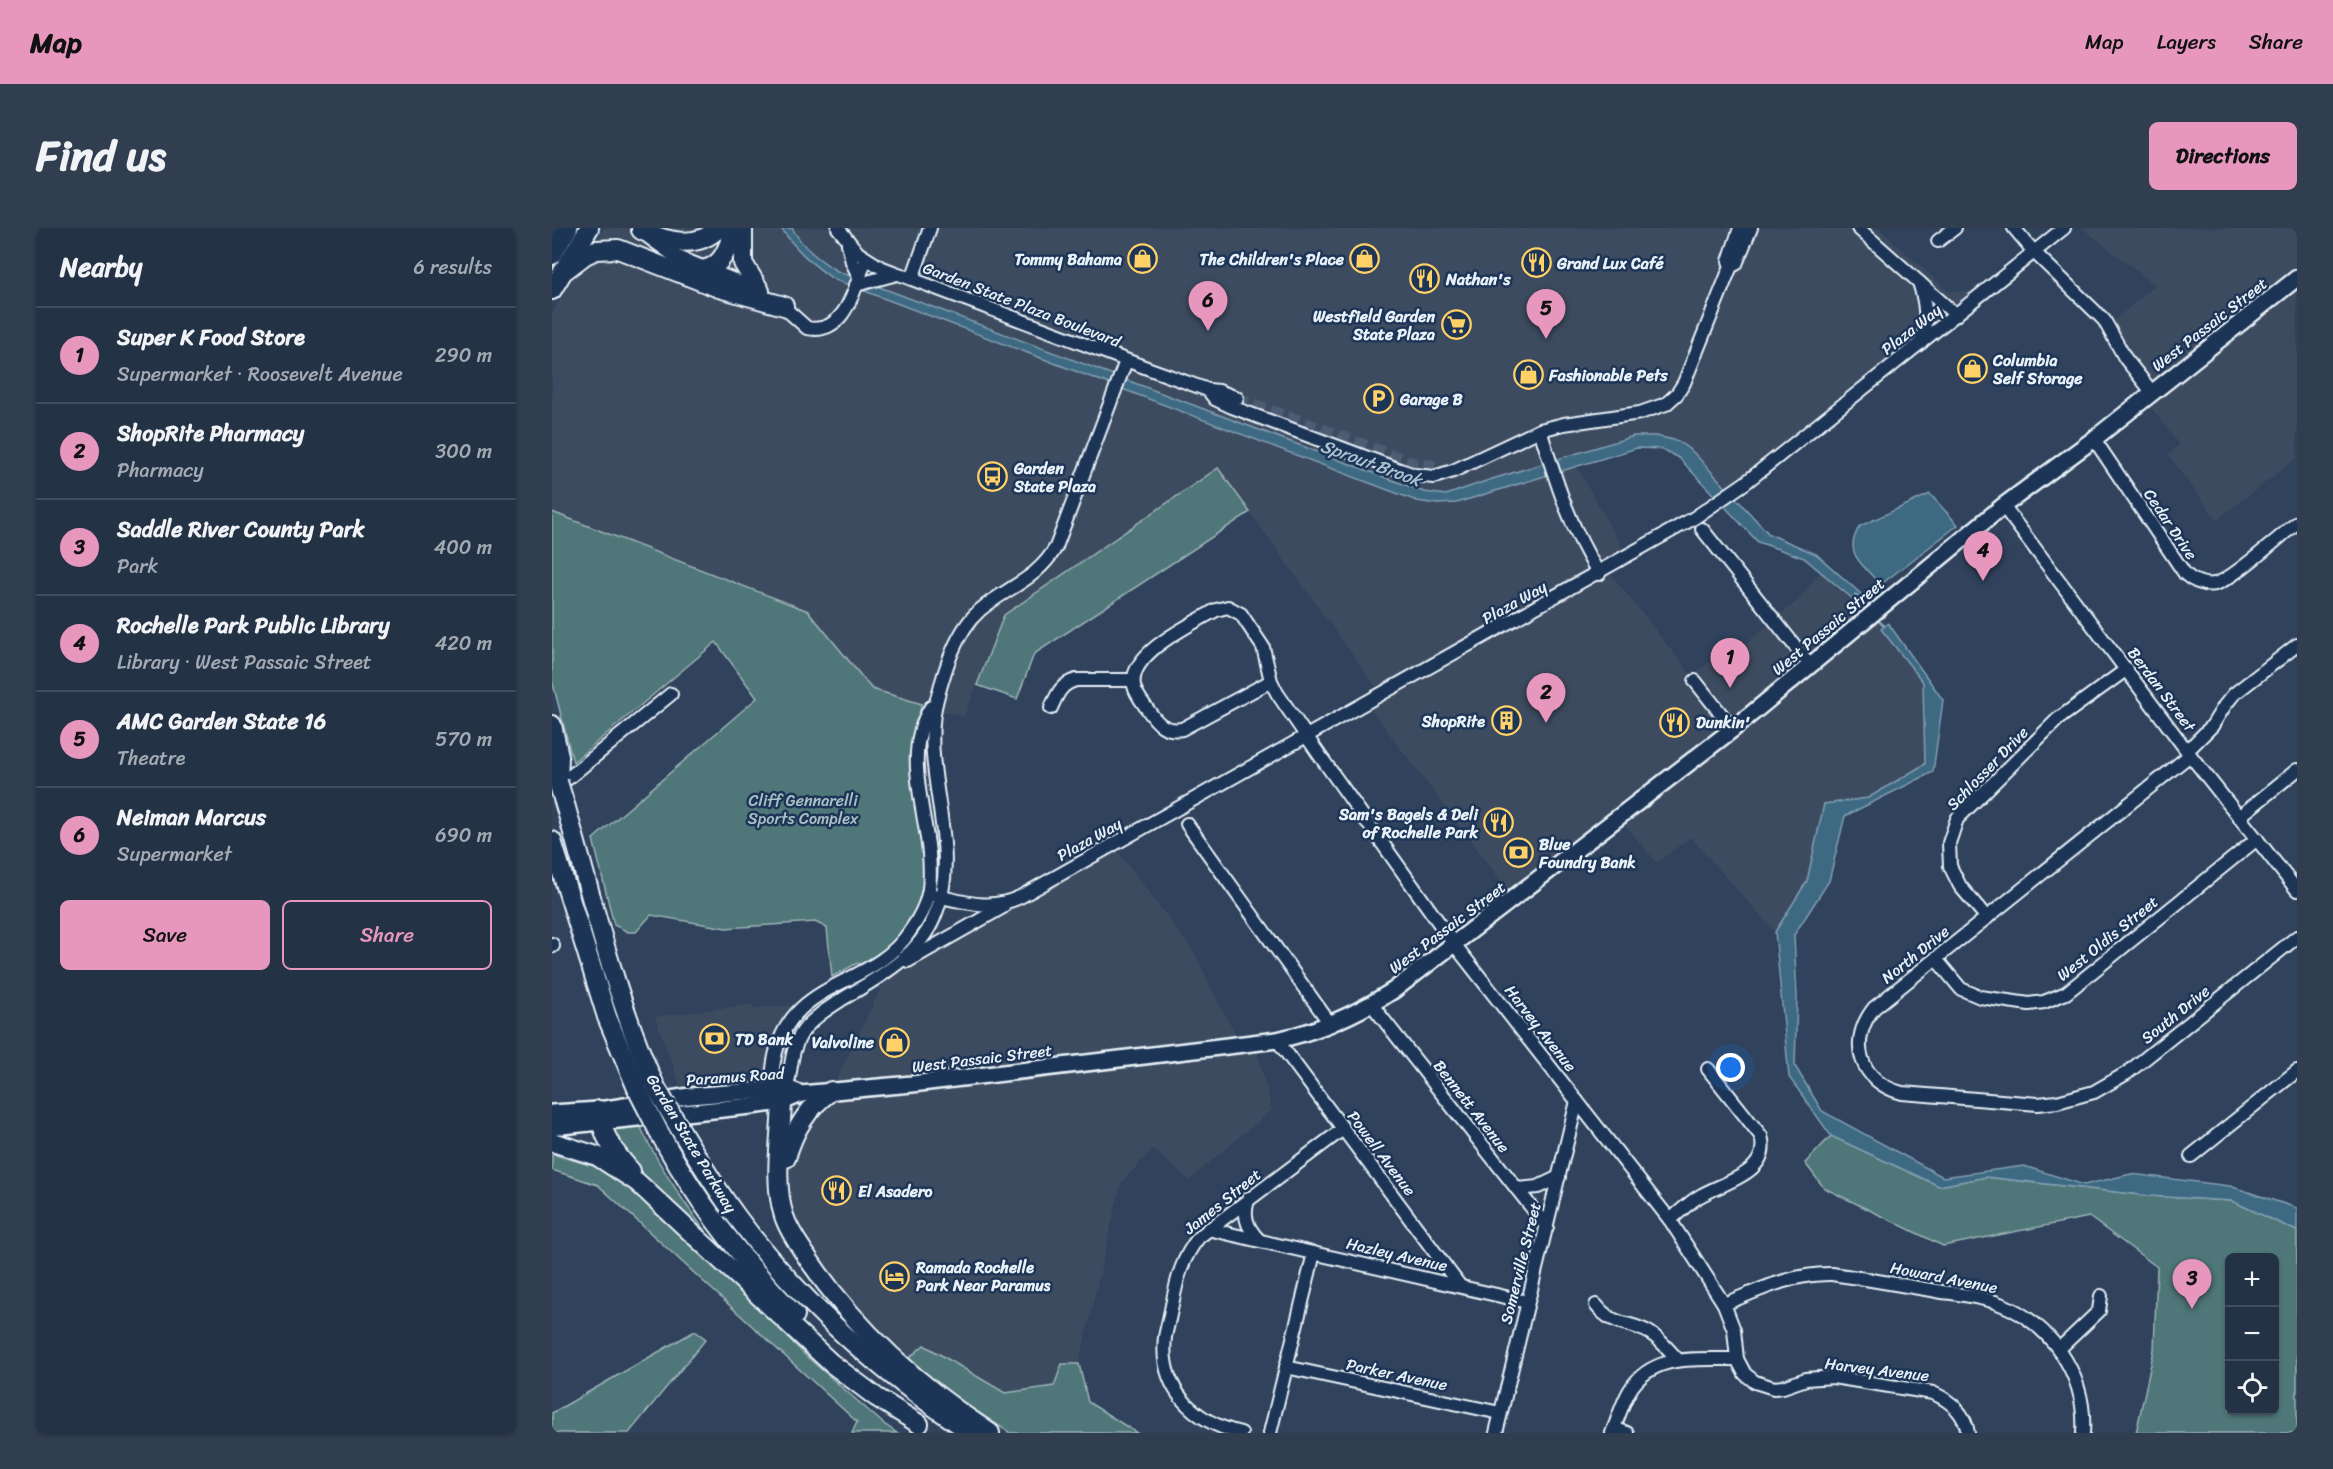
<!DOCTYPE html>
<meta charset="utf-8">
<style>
:root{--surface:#243245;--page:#303e50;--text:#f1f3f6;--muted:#a3aab3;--line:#414d5e;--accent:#e797bd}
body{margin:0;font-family:Sriracha,sans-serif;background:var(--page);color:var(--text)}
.controls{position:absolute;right:18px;bottom:18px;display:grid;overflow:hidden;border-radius:9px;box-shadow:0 2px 4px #0004}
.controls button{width:54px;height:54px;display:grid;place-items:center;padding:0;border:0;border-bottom:2px solid var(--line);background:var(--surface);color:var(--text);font:30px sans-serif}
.you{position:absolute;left:1179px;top:840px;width:21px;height:21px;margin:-15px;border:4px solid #fff;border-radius:50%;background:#1a73e8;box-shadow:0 0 0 9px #1a73e833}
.badge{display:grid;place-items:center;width:39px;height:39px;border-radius:50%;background:var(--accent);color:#111;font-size:20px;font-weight:700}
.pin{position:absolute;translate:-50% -50px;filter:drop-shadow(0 2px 3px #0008)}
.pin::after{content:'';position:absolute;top:32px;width:21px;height:18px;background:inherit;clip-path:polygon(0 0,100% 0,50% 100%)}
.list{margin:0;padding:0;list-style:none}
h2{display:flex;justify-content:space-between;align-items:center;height:78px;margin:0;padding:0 24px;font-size:26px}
h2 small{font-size:20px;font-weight:400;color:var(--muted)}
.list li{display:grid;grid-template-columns:39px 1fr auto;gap:18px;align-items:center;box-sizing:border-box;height:96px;padding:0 24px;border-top:2px solid var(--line)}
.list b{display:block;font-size:22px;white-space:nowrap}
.list p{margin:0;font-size:20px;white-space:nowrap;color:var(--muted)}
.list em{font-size:20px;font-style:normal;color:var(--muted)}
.actions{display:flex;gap:12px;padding:18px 24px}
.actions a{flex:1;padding:14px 0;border:2px solid var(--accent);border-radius:9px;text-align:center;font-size:21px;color:var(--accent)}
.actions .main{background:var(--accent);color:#111}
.icon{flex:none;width:33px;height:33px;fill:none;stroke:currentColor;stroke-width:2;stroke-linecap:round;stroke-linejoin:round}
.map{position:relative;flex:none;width:1745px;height:1205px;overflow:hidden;border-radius:9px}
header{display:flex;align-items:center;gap:36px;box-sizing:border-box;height:84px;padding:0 30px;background:var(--accent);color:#111}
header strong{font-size:28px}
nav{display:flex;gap:33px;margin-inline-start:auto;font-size:21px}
.intro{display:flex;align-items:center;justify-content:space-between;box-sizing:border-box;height:144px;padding:0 36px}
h1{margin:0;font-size:42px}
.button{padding:15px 27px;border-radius:9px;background:var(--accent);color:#111;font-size:21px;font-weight:700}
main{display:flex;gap:36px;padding:0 36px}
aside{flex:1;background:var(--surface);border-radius:9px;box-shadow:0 2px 4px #0004}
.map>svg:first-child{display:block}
.built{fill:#3e4b60}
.green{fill:#507678;stroke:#9cb4b8;stroke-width:1.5;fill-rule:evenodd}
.water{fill:#3e6983;stroke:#829fb2;stroke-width:1.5}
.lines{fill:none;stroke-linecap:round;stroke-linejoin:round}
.stream{stroke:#829fb2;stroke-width:3}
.minor-tunnel{stroke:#4c5c73;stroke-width:12;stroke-dasharray:12 6;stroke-linecap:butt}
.minor-casing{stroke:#e8f1f8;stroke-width:16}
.major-casing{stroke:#e8f1f8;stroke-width:20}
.highway-casing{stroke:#e8f1f8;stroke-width:22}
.minor{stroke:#1d3557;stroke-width:12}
.major{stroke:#1d3557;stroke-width:15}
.highway{stroke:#1d3557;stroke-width:18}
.highway-bridge-casing{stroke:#e8f1f8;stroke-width:22;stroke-linecap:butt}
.highway-bridge{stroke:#1d3557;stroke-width:18}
.labels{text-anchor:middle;stroke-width:5;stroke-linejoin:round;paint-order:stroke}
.poi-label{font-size:16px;font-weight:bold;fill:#e8f1f8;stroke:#1d3557;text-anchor:start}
.street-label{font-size:16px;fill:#e8f1f8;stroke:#1d3557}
.park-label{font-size:16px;fill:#abc0c5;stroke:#1d3557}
.water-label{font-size:18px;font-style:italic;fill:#acc1cf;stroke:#1d3557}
</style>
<header>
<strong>Map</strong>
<nav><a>Map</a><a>Layers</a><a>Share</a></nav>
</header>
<div class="intro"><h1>Find us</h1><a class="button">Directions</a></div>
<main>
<aside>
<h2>Nearby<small>6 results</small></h2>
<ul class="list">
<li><span class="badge">1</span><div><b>Super K Food Store</b><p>Supermarket · Roosevelt Avenue</p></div><em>290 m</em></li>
<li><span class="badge">2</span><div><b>ShopRite Pharmacy</b><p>Pharmacy</p></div><em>300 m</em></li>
<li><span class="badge">3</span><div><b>Saddle River County Park</b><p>Park</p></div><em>400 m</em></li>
<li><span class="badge">4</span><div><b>Rochelle Park Public Library</b><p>Library · West Passaic Street</p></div><em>420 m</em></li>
<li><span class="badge">5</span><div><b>AMC Garden State 16</b><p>Theatre</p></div><em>570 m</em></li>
<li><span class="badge">6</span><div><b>Neiman Marcus</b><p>Supermarket</p></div><em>690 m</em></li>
</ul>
<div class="actions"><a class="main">Save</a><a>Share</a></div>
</aside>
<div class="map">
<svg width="1745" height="1205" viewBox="0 0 1745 1205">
<rect width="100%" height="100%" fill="#30425c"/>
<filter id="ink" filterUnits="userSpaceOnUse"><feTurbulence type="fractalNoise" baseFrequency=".0167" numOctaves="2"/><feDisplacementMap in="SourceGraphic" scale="12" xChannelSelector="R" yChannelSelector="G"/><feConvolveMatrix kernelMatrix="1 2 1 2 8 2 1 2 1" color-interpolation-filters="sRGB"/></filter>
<g filter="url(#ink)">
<g class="built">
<path d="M52,0H1327L1396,63H1420L1361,114L1218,228L1173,259L1142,225L1126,213L1104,208L1019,228L1072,323L830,457L823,458L666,240L452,387L412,489L320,461L256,383L0,284V85Z"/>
<path d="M1530,0H1745V230L1665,292L1616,227L1627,217L1592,170L1599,164L1556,98L1603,57Z"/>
<path d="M1055,341L1140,448L1174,420L1180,427L1246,372L1268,344L1316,388L1320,386L1371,454L1373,536L1316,570L1272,576L1255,653L1223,704L1138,609L1105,635L1067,590L962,670L814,475Z"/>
<path d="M561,617L644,727L665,772L689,816L703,815L720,882L637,952L601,921L569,955L527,1136H510L502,1158L452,1165L372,1117L353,1134L245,1012L227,952L246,899L279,863L337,743Z"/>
<path d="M200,776L201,780L252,777L232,801L221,861L133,870L103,789Z"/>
</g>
<g class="green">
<path d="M666,240L698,284L482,426L465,471L425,457L452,387Z"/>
<path d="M0,284L256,383L320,461L370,476C365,492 360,509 359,525C358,540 364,557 366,571C377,647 387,695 309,737L305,735L280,749L275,700L263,694L174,700L99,687L84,704H76L62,697L41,611L205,470L164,414L21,534L0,452Z"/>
<path d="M88,898C111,947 143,990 175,1033L94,958L58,909L61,899Z"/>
<path d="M1279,908L1387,958L1434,949L1598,968L1680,973L1745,1003V1205H1584L1602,1122L1605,1039L1537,989L1391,1018L1272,960L1253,935ZM1678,1030H1722V1182H1678Z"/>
<path d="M0,926L65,945L214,1087L254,1128L332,1196L345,1205H300L305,1194L46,957L0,942Z"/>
<path d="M143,1103L154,1111L77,1205H0V1185Z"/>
<path d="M372,1117L453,1165L502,1158L510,1136H527L536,1174L585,1205H458L370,1148L353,1134Z"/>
</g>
<g class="water">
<path d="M229,0H240C251,20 266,31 285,43L872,264L894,267L937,252L1082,208H1104L1126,213L1142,225L1217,306L1264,326L1309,366L1302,372L1252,330L1206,314L1127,230L1110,221L1085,220L904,275L885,276L865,273L281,51C260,36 244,22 229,0Z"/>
<path d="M1378,266L1406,297L1332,354L1325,353C1308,334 1291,324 1308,298Z"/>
<path d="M1336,395L1391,472L1381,544L1293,588L1277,653L1242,707L1245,769L1243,838L1270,883L1391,949L1472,938L1532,957L1579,946L1678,958L1745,980V1003L1680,973L1598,968L1434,949L1387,958L1279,908L1237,849L1223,704L1255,653L1272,576L1316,570L1373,536L1371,454L1329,401Z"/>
</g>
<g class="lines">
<g class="stream">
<path d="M1303,367L1316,382"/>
<path d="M1323,389L1332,398"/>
</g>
<path class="minor-tunnel" d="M685,170L860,235L889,239"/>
<defs>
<g id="minor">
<path d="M286,0L306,25L328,39L595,140L656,162L667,163L685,170"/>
<path d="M1306,0L1404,87"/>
<path d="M1462,0L1482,24L1552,92L1573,130L1600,164"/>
<path d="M96,9L121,27L209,63"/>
<path d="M1386,13L1403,0"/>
<path d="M296,16L300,34L307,49"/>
<path d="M1179,38L1184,36L1199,0"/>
<path d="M360,51L378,0"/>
<path d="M1367,54C1374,76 1376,93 1369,115"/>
<path d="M304,57L345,46"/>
<path d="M226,74L255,100C294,108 303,58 314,31"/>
<path d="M656,162L663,171L680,179L848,242L863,247L882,249L901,243L988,202L1012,196L1088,185L1114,176L1125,166L1132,155L1179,38L1177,33L1188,0"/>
<path d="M988,202C1005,256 1017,297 1047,346"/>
<path d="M1542,211L1633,346C1642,354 1651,358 1663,356C1680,352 1728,308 1745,295"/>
<path d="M1451,278L1638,527L1745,662"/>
<path d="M1150,301L1258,437"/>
<path d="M719,453L630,501C613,504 605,495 596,482C591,475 584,467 582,458C576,425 640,396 664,382L676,379L689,386L711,419L719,453L725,465L766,525L902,716L1118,992L1172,1076L1182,1102L1185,1131L1193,1146L1203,1154L1222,1160L1231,1159L1254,1151L1281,1149L1381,1165C1399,1173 1413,1185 1416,1205"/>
<path d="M1143,453L1181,501"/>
<path d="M499,480C505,466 509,456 524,452H581"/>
<path d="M1635,523L1660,498L1673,477L1682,466L1745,417"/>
<path d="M1638,527L1322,780C1295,814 1308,854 1350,865L1486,876L1505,874L1542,864L1575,845L1745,709"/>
<path d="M4,560L119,466"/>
<path d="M1687,589L1745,542"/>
<path d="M635,596L779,797"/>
<path d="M376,666C410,673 436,684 468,669L1142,290L1193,255L1512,0"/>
<path d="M1435,690L1408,658L1398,638L1397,615L1405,591L1506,491L1575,441"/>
<path d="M0,716L1,718"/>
<path d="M1384,731L1409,761L1428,769L1477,776L1492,774L1514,765L1705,611"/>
<path d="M356,733L451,679"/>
<path d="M820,777L995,999"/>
<path d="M725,812L908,1058"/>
<path d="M226,868C219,858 220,845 222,833C237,749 320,762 358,703C366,692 373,679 376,666C379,653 378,638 377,625C372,576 351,523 379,479"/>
<path d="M232,868C241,846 236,825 251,803C261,790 275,781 289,772C325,750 365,730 382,690C413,620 366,543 385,471C393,441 404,403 428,382C455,359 485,352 504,319L574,133"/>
<path d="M1639,928L1745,843"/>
<path d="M965,961L986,959L1007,949"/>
<path d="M697,970C690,987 695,1000 707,1012"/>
<path d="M1118,992C1128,984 1137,974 1148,968C1171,954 1220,945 1209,908L1156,841"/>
<path d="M656,1001L975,1074"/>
<path d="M1172,1076C1208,1062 1241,1045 1280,1046C1315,1051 1349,1057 1384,1063C1404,1066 1424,1068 1443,1074C1498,1093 1535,1147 1531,1205"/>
<path d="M1044,1077C1061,1099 1078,1093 1098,1105C1109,1112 1118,1123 1126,1132"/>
<path d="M1507,1121L1547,1083L1549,1068"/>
<path d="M734,1139L948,1185"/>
<path d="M1062,1200L1075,1205"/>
<path d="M689,1205C642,1194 607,1161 613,1109C615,1099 618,1088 620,1077C625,1051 630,1030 647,1009L791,901"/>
<path d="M718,1205L762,1025"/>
<path d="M944,1205L1025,873"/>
<path d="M1060,1205C1066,1191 1070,1175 1078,1162C1101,1124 1147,1132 1185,1131"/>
</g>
<g id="major">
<path d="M0,885L47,882L138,868L199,863L235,860L249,866"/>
<path d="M0,899L199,878L230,874L249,866L360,856L725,812C768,803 805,786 842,762L1181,501L1451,278L1542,211L1745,50"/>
</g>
<g id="highway">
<path d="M191,0V35L208,63"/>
<path d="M0,1L1,0"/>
<path d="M89,2C115,14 144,22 167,0"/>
<path d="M0,27L16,0"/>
<path d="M154,41C173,36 176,17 183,0"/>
<path d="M12,43L33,27L44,22L66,21L167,60L232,78"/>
<path d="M0,62L37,0"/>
<path d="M0,497L7,528L6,554"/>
<path d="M14,580C41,673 63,769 103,858"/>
<path d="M0,613L55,789L86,863"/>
<path d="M230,874C229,909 221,955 232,988C237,1004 248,1018 257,1032C304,1102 368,1159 438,1205"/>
<path d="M47,882C50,908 62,924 79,943"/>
<path d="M128,901C146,931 164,961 185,989C250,1077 330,1145 420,1205"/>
<path d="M106,902C142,971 190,1032 243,1087"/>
<path d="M0,914L45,928L85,954L279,1135L324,1169L367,1196"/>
<path d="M234,930C242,902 255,880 279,863"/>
</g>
</defs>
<use href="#minor" class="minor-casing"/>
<use href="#major" class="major-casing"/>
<use href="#highway" class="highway-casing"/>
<use href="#minor" class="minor"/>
<use href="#major" class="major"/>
<use href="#highway" class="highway"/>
<defs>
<g id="highway-bridge">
<path d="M6,554L14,580"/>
<path d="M103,858L128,901"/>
<path d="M86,863L106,902"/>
</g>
</defs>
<use href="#highway-bridge" class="highway-bridge-casing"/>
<use href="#highway-bridge" class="highway-bridge"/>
</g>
</g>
<defs>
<symbol id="shop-ring" viewBox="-11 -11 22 22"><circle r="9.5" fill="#1d3557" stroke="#ffd166" stroke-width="1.5"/><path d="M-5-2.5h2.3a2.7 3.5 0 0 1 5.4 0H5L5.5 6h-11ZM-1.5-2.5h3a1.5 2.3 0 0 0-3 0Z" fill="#ffd166"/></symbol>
<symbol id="restaurant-ring" viewBox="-11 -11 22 22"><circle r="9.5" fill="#1d3557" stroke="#ffd166" stroke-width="1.5"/><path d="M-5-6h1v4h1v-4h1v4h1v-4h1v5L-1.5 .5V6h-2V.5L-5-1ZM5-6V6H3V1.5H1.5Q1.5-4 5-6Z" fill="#ffd166"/></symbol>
<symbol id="supermarket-ring" viewBox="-11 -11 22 22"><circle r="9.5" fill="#1d3557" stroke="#ffd166" stroke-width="1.5"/><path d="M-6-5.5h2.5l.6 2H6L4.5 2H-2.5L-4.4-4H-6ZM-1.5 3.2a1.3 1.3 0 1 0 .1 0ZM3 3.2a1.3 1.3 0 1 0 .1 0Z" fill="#ffd166"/></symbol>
<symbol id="parking-ring" viewBox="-11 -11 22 22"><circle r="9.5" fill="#1d3557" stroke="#ffd166" stroke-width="1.5"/><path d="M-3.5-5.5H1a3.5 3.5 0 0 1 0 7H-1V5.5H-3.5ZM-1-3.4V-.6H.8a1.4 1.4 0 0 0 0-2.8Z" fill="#ffd166"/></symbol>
<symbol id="bus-ring" viewBox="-11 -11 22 22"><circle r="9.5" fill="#1d3557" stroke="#ffd166" stroke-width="1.5"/><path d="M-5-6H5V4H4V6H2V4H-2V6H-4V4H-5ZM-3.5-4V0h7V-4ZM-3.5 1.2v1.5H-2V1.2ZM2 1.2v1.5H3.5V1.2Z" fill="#ffd166"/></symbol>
<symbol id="building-ring" viewBox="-11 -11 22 22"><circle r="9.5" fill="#1d3557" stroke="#ffd166" stroke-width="1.5"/><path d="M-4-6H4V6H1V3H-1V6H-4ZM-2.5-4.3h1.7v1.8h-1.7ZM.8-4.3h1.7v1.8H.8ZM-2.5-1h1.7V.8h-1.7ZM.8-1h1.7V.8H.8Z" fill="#ffd166"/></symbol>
<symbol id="bank-ring" viewBox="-11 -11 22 22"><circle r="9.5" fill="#1d3557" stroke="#ffd166" stroke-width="1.5"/><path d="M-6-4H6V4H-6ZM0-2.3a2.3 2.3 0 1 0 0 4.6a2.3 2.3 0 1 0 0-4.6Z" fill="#ffd166"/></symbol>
<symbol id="hotel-ring" viewBox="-11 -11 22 22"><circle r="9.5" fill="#1d3557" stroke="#ffd166" stroke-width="1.5"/><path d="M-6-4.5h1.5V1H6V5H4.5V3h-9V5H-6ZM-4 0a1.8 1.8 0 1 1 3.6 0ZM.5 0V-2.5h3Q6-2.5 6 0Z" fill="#ffd166"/></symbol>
</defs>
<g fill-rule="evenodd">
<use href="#shop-ring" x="574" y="14" width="33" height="33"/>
<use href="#shop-ring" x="796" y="14" width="33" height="33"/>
<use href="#restaurant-ring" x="968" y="18" width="33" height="33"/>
<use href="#restaurant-ring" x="856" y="34" width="33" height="33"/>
<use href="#supermarket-ring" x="888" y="80" width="33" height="33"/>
<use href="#shop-ring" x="1404" y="124" width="33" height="33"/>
<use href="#shop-ring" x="960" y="130" width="33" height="33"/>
<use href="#parking-ring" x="810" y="154" width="33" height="33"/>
<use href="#bus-ring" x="424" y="232" width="33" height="33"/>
<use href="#building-ring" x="938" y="476" width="33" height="33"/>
<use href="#restaurant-ring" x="1106" y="478" width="33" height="33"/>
<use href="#restaurant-ring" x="930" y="578" width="33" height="33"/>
<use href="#bank-ring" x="950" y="608" width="33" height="33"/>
<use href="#bank-ring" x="146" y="794" width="33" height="33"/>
<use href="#shop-ring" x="326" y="798" width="33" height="33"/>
<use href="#restaurant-ring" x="268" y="946" width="33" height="33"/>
<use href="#hotel-ring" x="326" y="1032" width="33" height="33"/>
</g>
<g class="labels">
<g class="poi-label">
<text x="570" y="37" text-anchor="end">Tommy Bahama</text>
<text x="792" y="37" text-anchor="end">The Children's Place</text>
<text x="1005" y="41">Grand Lux Café</text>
<text x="894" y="57">Nathan's</text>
<text x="883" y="94" text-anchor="end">Westfield Garden<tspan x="883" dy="18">State Plaza</tspan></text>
<text x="1441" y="138">Columbia<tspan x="1441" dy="18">Self Storage</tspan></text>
<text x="997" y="153">Fashionable Pets</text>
<text x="848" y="177">Garage B</text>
<text x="462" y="246">Garden<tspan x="462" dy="18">State Plaza</tspan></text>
<text x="933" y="499" text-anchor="end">ShopRite</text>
<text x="1144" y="500">Dunkin'</text>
<text x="926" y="592" text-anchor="end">Sam's Bagels &amp; Deli<tspan x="926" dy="18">of Rochelle Park</tspan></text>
<text x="987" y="622">Blue<tspan x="987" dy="18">Foundry Bank</tspan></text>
<text x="183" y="817">TD Bank</text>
<text x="322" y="820" text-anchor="end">Valvoline</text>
<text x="306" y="969">El Asadero</text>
<text x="364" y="1045">Ramada Rochelle<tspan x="364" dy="18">Park Near Paramus</tspan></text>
</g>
<g class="street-label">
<text transform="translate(470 76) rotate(21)" y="6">Garden State Plaza Boulevard</text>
<text transform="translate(1657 96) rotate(-38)" y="6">West Passaic Street</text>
<text transform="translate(1359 101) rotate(-38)" y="6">Plaza Way</text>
<text transform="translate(1619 296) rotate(56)" y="6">Cedar Drive</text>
<text transform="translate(962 374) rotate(-29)" y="6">Plaza Way</text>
<text transform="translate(1276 398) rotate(-40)" y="6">West Passaic Street</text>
<text transform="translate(1610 461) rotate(53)" y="6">Berdan Street</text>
<text transform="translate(1435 540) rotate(-46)" y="6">Schlosser Drive</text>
<text transform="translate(537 611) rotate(-29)" y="6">Plaza Way</text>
<text transform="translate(895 699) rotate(-37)" y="6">West Passaic Street</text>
<text transform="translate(1555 710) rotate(-39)" y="6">West Oldis Street</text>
<text transform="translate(1363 726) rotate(-39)" y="6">North Drive</text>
<text transform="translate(1623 786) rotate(-39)" y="6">South Drive</text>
<text transform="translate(989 800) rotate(52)" y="6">Harvey Avenue</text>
<text transform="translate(430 830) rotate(-7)" y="6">West Passaic Street</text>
<text transform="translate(183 848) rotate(-4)" y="6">Paramus Road</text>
<text transform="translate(920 878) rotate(52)" y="6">Bennett Avenue</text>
<text transform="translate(140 915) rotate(59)" y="6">Garden State Parkway</text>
<text transform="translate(830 925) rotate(53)" y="6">Powell Avenue</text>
<text transform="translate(670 973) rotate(-39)" y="6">James Street</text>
<text transform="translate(845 1026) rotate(13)" y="6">Hazley Avenue</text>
<text transform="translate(968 1035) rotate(-76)" y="6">Somerville Street</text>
<text transform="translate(1392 1049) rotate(11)" y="6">Howard Avenue</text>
<text transform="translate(1325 1141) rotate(7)" y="6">Harvey Avenue</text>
<text transform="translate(845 1146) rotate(12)" y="6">Parker Avenue</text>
</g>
<g class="park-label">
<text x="251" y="578">Cliff Gennarelli<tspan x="251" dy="18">Sports Complex</tspan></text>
</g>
<g class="water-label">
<text transform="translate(819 235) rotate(20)" y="6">Sprout Brook</text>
</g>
</g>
</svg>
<div class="controls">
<button>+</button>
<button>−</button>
<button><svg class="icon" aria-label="locate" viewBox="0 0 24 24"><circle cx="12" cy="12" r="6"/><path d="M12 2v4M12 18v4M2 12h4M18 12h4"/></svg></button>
</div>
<div class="you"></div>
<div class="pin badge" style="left:1178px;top:460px">1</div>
<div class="pin badge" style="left:994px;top:495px">2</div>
<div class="pin badge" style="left:1640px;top:1081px">3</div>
<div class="pin badge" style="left:1431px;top:353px">4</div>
<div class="pin badge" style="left:994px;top:111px">5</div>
<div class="pin badge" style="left:656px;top:103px">6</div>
</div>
</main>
